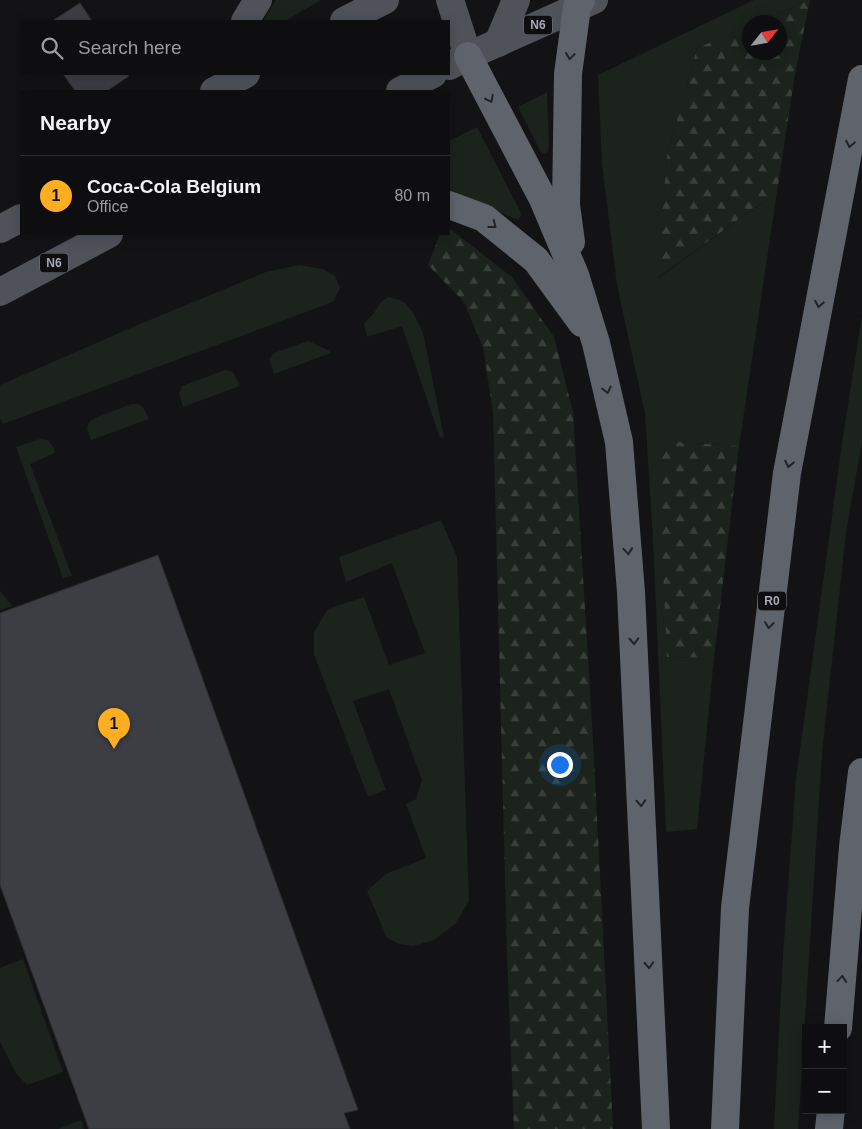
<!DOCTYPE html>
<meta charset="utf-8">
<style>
:root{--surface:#0e0e10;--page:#171719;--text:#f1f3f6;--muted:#9b9c9f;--line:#2e2e30;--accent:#ffad21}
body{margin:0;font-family:Helvetica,sans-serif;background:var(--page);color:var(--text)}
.controls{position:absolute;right:15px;bottom:15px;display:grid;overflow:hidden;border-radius:0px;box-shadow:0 2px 12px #0003}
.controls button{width:45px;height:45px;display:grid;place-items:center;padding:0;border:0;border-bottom:1px solid var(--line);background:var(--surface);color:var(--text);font:25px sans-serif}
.compass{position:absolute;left:742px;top:15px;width:45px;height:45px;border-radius:50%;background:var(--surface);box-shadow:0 2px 12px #0003;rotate:59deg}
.you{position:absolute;left:559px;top:764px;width:18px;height:18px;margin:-12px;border:4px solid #fff;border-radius:50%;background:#1a73e8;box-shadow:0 0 0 8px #1a73e833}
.badge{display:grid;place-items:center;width:32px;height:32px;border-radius:50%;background:var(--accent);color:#111;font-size:16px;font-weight:700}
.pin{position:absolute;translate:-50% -41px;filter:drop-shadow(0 1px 2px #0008)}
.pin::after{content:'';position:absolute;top:26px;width:18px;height:15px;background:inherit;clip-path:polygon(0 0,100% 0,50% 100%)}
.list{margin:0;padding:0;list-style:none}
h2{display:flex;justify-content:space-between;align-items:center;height:65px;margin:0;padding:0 20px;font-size:21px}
h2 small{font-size:16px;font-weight:400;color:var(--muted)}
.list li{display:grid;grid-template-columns:32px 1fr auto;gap:15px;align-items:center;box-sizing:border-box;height:80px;padding:0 20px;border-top:1px solid var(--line)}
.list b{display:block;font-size:19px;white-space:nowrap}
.list p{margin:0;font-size:16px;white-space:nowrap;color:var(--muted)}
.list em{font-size:16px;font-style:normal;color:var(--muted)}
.icon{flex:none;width:28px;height:28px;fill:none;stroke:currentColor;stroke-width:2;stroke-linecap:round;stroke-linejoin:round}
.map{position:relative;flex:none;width:862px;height:1129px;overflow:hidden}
.search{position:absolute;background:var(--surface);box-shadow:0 2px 12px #0003;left:20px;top:20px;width:430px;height:55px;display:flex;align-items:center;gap:12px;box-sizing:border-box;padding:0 18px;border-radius:0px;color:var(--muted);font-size:19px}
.panel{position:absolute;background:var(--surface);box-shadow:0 2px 12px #0003;left:20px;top:90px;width:430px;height:145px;border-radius:0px}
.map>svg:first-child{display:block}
.green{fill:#1b231c}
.forest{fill:url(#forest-firs)}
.building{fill:#3d3e43;stroke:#2d2d31}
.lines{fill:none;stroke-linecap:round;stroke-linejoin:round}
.primary{stroke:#50525a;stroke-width:28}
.highway{stroke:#5f636c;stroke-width:28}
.oneway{stroke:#222327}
.labels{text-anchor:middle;stroke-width:5;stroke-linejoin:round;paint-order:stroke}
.shield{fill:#0e0e10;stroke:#777b85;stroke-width:1}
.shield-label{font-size:12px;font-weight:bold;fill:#a4aab7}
</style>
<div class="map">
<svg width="862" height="1129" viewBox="0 0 862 1129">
<defs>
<pattern id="forest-firs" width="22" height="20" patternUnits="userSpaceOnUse" patternTransform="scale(1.25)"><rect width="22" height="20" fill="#1b231c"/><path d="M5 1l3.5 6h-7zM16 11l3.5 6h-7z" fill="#39403b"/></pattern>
</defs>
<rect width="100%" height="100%" fill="#131315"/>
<g class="green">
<path d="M276,0H321L285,21H263Z"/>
<path d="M754,0H809L757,22H750L749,26L697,48L667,156L658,278L777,192L739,446L677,442L667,657L714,658L697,829L666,832L653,539L645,414L617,285L602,164L598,75Z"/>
<path d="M547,92L549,146L548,152L542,154L518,107Z"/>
<path d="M477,127L522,215L518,220L449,190V141Z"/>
<path d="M299,265L323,269L335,276L340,288L333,302L3,424L0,418V385L140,324L266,272Z"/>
<path d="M388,297L397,299L405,303L414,314L423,333L444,437L440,438L402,326L367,337L364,324L374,313L381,302Z"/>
<path d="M862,316V442L846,533L822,753L798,1129H774L783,954L796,779L843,436Z"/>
<path d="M308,341L328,350L331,353L274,374L269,359L274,353Z"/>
<path d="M225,370L233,372L240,386L183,407L179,394L182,386Z"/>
<path d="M131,404H138L143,407L149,419L91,440L87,429L89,422L95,418Z"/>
<path d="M40,439L48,440L54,448L55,453L30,464L72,576L63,578L16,447Z"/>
<path d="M441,520L457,557L469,901L455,924L434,940L413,946L399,944L387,938L367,891L386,874L426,858L406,804L416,799L422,780L389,689L353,701L386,790L368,797L314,654V632L328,609L364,597L389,665L425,653L392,563L346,582L339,557Z"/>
<path d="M0,591L12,606L0,610Z"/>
<path d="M23,959L63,1072L27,1085L16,1073L0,1042V968Z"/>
<path d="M81,1120L84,1129H58Z"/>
</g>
<g class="forest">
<path d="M809,0H810L795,74L777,192L657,278L667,156L697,48L749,26L750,52H780V22H757Z"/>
<path d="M449,228L512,277L554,337L573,412L593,740L613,1129H514L507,956L493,413L483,347L464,302L428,265L440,234H449Z"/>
<path d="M677,442L739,446L714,658L667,657L658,459Z"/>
</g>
<g class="building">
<path d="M80,3L92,21H52Z"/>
<path d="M63,74H127L129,76L107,91H75Z"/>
<path d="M158,555L358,1110L344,1113L350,1129H89L0,885V613Z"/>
</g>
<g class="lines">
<g class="primary">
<path d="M450,0L468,56"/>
<path d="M245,21L258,0"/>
<path d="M344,21L385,0"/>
<path d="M498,43L516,0"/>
<path d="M449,66L468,56L594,0"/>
<path d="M214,91L246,74"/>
<path d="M400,91L433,74"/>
<path d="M0,229L21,218"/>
<path d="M0,292L109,234"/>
</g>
<g class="highway">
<path d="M468,56L543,199L575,275L596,343L619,442L631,592L656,1129"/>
<path d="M449,205L484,218L536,260L582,323"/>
<path d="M571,242L566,205L568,74L577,7L581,0"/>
<path d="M838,1028L853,847L862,772"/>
<path d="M725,1129L735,908L787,473L862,79"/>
<path d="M829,1129L831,1110"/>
</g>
</g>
<defs><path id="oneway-chevron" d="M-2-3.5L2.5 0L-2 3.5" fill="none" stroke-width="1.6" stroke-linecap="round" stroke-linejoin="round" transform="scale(1.25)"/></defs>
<g class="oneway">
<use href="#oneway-chevron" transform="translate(570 56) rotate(98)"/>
<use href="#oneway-chevron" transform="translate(490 99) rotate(63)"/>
<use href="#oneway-chevron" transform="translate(850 144) rotate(101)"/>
<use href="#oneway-chevron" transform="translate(493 225) rotate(38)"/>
<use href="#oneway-chevron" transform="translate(819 304) rotate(101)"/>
<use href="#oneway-chevron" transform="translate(607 390) rotate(77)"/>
<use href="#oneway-chevron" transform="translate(789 464) rotate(101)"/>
<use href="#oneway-chevron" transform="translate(628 551) rotate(85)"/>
<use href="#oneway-chevron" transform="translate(769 625) rotate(97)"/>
<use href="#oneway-chevron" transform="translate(634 641) rotate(87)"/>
<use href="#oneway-chevron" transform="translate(641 803) rotate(87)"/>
<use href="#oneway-chevron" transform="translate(649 965) rotate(87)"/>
<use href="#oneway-chevron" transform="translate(842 979) rotate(-85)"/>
</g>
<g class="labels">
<g class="shield">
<rect x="524" y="15.5" width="28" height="19" rx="4"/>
<rect x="40" y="253.5" width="28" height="19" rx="4"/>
<rect x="758" y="591.5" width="28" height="19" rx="4"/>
</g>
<g class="shield-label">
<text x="538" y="29">N6</text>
<text x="54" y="267">N6</text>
<text x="772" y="605">R0</text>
</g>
</g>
</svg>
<div class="controls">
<button>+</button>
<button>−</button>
</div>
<svg class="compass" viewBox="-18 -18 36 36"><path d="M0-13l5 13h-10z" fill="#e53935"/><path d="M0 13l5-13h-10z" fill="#9b9c9f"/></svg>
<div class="you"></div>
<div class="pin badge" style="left:114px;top:749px">1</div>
<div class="search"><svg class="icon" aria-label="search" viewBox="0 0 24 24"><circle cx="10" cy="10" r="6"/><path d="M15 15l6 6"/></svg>Search here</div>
<section class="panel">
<h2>Nearby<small></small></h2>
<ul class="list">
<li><span class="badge">1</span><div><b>Coca-Cola Belgium</b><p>Office</p></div><em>80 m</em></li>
</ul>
</section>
</div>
